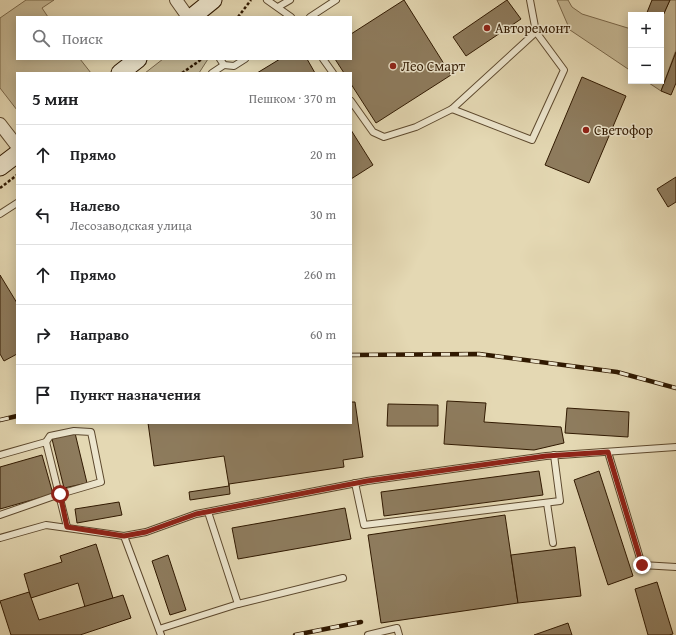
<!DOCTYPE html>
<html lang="ru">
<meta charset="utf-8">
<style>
:root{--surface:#fff;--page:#f6f6f6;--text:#202124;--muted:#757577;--line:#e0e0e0}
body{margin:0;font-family:"Gentium Book Plus",serif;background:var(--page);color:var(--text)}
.controls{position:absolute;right:12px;top:12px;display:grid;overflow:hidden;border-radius:0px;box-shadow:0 2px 10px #0003}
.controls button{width:36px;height:36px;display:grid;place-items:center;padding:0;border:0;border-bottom:1px solid var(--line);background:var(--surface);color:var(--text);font:20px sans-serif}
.stop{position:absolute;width:12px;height:12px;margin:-9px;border:3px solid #8f2418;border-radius:50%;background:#fff}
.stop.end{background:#8f2418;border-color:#fff;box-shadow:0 1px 4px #0008}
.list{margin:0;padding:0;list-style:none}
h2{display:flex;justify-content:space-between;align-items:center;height:52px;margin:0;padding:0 16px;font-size:17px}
h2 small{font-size:13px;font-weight:400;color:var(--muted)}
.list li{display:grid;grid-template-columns:26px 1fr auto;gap:12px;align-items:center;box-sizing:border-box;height:60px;padding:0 16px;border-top:1px solid var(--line)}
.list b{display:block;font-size:15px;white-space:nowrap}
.list p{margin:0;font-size:13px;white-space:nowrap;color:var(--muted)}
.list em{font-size:13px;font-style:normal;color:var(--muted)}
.icon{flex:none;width:22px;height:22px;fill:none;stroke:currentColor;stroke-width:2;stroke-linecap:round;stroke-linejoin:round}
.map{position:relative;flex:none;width:676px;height:635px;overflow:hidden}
.search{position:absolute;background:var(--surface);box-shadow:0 2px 10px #0003;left:16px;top:16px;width:336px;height:44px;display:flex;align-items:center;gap:10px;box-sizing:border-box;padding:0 14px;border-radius:0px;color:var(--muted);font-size:15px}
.panel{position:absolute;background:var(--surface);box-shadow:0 2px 10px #0003;left:16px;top:72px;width:336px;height:352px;border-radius:0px}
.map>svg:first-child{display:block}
.green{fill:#c5b895;stroke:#7a684b}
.building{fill:#8e7c5e;stroke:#301901}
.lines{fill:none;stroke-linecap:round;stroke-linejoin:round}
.service-casing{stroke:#5d492e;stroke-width:8}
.minor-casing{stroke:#5d492e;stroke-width:14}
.secondary-casing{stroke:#301901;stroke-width:19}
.path{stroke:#301901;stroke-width:2.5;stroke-dasharray:3 2;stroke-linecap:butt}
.service{stroke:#ede6ce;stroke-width:6}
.minor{stroke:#ede6ce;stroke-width:12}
.secondary{stroke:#ede6ce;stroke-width:17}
.rail-casing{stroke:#301901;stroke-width:4.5}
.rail{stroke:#ede6ce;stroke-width:3;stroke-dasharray:9;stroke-linecap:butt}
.route{stroke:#8f2418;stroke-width:5}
.poi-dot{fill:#8f2418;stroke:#ede6ce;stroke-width:1.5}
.labels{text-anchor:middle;stroke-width:3;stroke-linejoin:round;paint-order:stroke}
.poi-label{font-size:14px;fill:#301901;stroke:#ede6ce;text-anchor:start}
</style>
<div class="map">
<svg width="676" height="635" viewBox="0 0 676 635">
<rect width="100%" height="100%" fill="#e4d8b3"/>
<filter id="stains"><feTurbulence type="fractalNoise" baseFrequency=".005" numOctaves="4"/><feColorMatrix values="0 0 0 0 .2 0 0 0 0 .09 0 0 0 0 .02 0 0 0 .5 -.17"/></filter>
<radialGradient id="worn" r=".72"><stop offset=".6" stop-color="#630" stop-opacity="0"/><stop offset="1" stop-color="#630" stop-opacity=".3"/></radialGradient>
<g class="green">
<path d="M26,0H54L42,8L48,17H17V59H80L91,73H17V110L0,88V18Z"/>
<path d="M557,0H568L572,7L582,14L631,29V71L570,30Z"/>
<path d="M670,0H676V50L661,91L646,81H661V20Z"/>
<path d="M163,59H208L199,73H145Z"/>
</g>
<g class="building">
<path d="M404,0L451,75L376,123L351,84V73H344L335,59H351V34Z"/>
<path d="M507,0L521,19L466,56L453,37Z"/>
<path d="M652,0H670L661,20V15H646Z"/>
<path d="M676,52V83L671,95L661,91Z"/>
<path d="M280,59H307L315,73H257Z"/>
<path d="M582,77L626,96L589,183L545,165Z"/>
<path d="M351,130L373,165L351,179Z"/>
<path d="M676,177V202L668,207L657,189Z"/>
<path d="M0,275L17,303V354L4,361L0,354Z"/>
<path d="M447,401L486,403L484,422L561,427L564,443L534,450L444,444Z"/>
<path d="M351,402H355L363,457L343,460L344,467L229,484L230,494L190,500L189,492L229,486L224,456L154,466L148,423H351Z"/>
<path d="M388,404L438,405V426H387Z"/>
<path d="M567,408L629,412L628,437L565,433Z"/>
<path d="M75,433L87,483L64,488L52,439Z"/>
<path d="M42,455L53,494L0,509V467Z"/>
<path d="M539,471L543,495L384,516L381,492Z"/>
<path d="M599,471L633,576L608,585L574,480Z"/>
<path d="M119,502L122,515L77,523L75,509Z"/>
<path d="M345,508L351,539L238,559L232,528Z"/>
<path d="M505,515L518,603L381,623L368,535Z"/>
<path d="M96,544L113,598L85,607L78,583L31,598L24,574L62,562L60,556Z"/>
<path d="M575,547L581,596L518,603L511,555Z"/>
<path d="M168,555L186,610L170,615L152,561Z"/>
<path d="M657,582L673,634L669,635H648L635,589Z"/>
<path d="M29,592L39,620L123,595L131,618L80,635H11L0,601Z"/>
<path d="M568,623L572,635H534Z"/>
</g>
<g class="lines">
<defs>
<g id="service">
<path d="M267,0L291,17"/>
<path d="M278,7L290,0"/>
<path d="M310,17L336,0"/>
<path d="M220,59L224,65L234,66L245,59"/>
<path d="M323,59L333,73"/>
<path d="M212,73L224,65"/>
<path d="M351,101L373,132L384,137L416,127L452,109L532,140L564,70L536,32L530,0"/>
<path d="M452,109L536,32"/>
<path d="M0,214L17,203"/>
<path d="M608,452L642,565L676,567"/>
<path d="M0,455L46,442L67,527"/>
<path d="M355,483L364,525L560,501L554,455"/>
<path d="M547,503L553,543"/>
<path d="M208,512L238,604L343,578"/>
<path d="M0,515L60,494L101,482L91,432L74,431L50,436L46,442"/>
<path d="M124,536L146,532L196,514L367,481L546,456L676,447"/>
<path d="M0,538L46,525L124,536L161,635"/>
<path d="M159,629L238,604"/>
<path d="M368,635L397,628L399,635"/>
</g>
<g id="minor">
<path d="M176,0L188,17"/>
<path d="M0,124L17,146"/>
</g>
<g id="secondary">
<path d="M192,17L213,0"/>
<path d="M120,73L138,59"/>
<path d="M0,167L17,154"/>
</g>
</defs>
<use href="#service" class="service-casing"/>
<use href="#minor" class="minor-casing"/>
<use href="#secondary" class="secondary-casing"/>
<g class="path">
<path d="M238,17L251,0"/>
<path d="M182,73L202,59"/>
<path d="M0,188L17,175"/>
</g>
<use href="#service" class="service"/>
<use href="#minor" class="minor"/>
<use href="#secondary" class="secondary"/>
<defs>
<g id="rail">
<path d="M351,355L479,354L617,372L676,388"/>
<path d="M0,420L17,416"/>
<path d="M295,635L361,622"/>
</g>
</defs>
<use href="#rail" class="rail-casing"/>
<use href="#rail" class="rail"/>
</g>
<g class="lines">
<path class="route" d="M60,494L67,527L124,536L146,532L196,514L367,481L546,456L608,452L642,565"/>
</g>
<g class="poi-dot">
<circle cx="487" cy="28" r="4"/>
<circle cx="393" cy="66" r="4"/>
<circle cx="586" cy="130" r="4"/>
</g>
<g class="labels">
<g class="poi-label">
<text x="495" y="33">Авторемонт</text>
<text x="401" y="71">Лео Смарт</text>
<text x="594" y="135">Светофор</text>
</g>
</g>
<rect width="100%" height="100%" filter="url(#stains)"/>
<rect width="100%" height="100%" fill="url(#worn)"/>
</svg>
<div class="controls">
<button>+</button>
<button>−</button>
</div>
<div class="stop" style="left:60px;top:494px"></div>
<div class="stop end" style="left:642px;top:565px"></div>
<div class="search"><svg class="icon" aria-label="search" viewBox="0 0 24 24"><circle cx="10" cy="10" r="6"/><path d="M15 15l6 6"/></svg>Поиск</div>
<section class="panel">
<h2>5 мин<small>Пешком · 370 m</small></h2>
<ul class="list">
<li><svg class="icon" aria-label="ahead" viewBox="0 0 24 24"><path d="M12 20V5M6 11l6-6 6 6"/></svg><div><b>Прямо</b></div><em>20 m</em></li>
<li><svg class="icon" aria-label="left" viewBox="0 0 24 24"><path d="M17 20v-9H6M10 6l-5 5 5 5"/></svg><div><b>Налево</b><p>Лесозаводская улица</p></div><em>30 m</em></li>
<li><svg class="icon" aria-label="ahead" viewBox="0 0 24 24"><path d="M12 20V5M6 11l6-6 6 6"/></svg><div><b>Прямо</b></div><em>260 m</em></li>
<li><svg class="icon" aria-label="right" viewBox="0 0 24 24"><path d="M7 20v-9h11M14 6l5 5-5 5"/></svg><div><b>Направо</b></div><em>60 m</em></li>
<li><svg class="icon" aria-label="arrive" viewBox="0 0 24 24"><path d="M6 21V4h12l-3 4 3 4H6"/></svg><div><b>Пункт назначения</b></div></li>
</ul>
</section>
</div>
